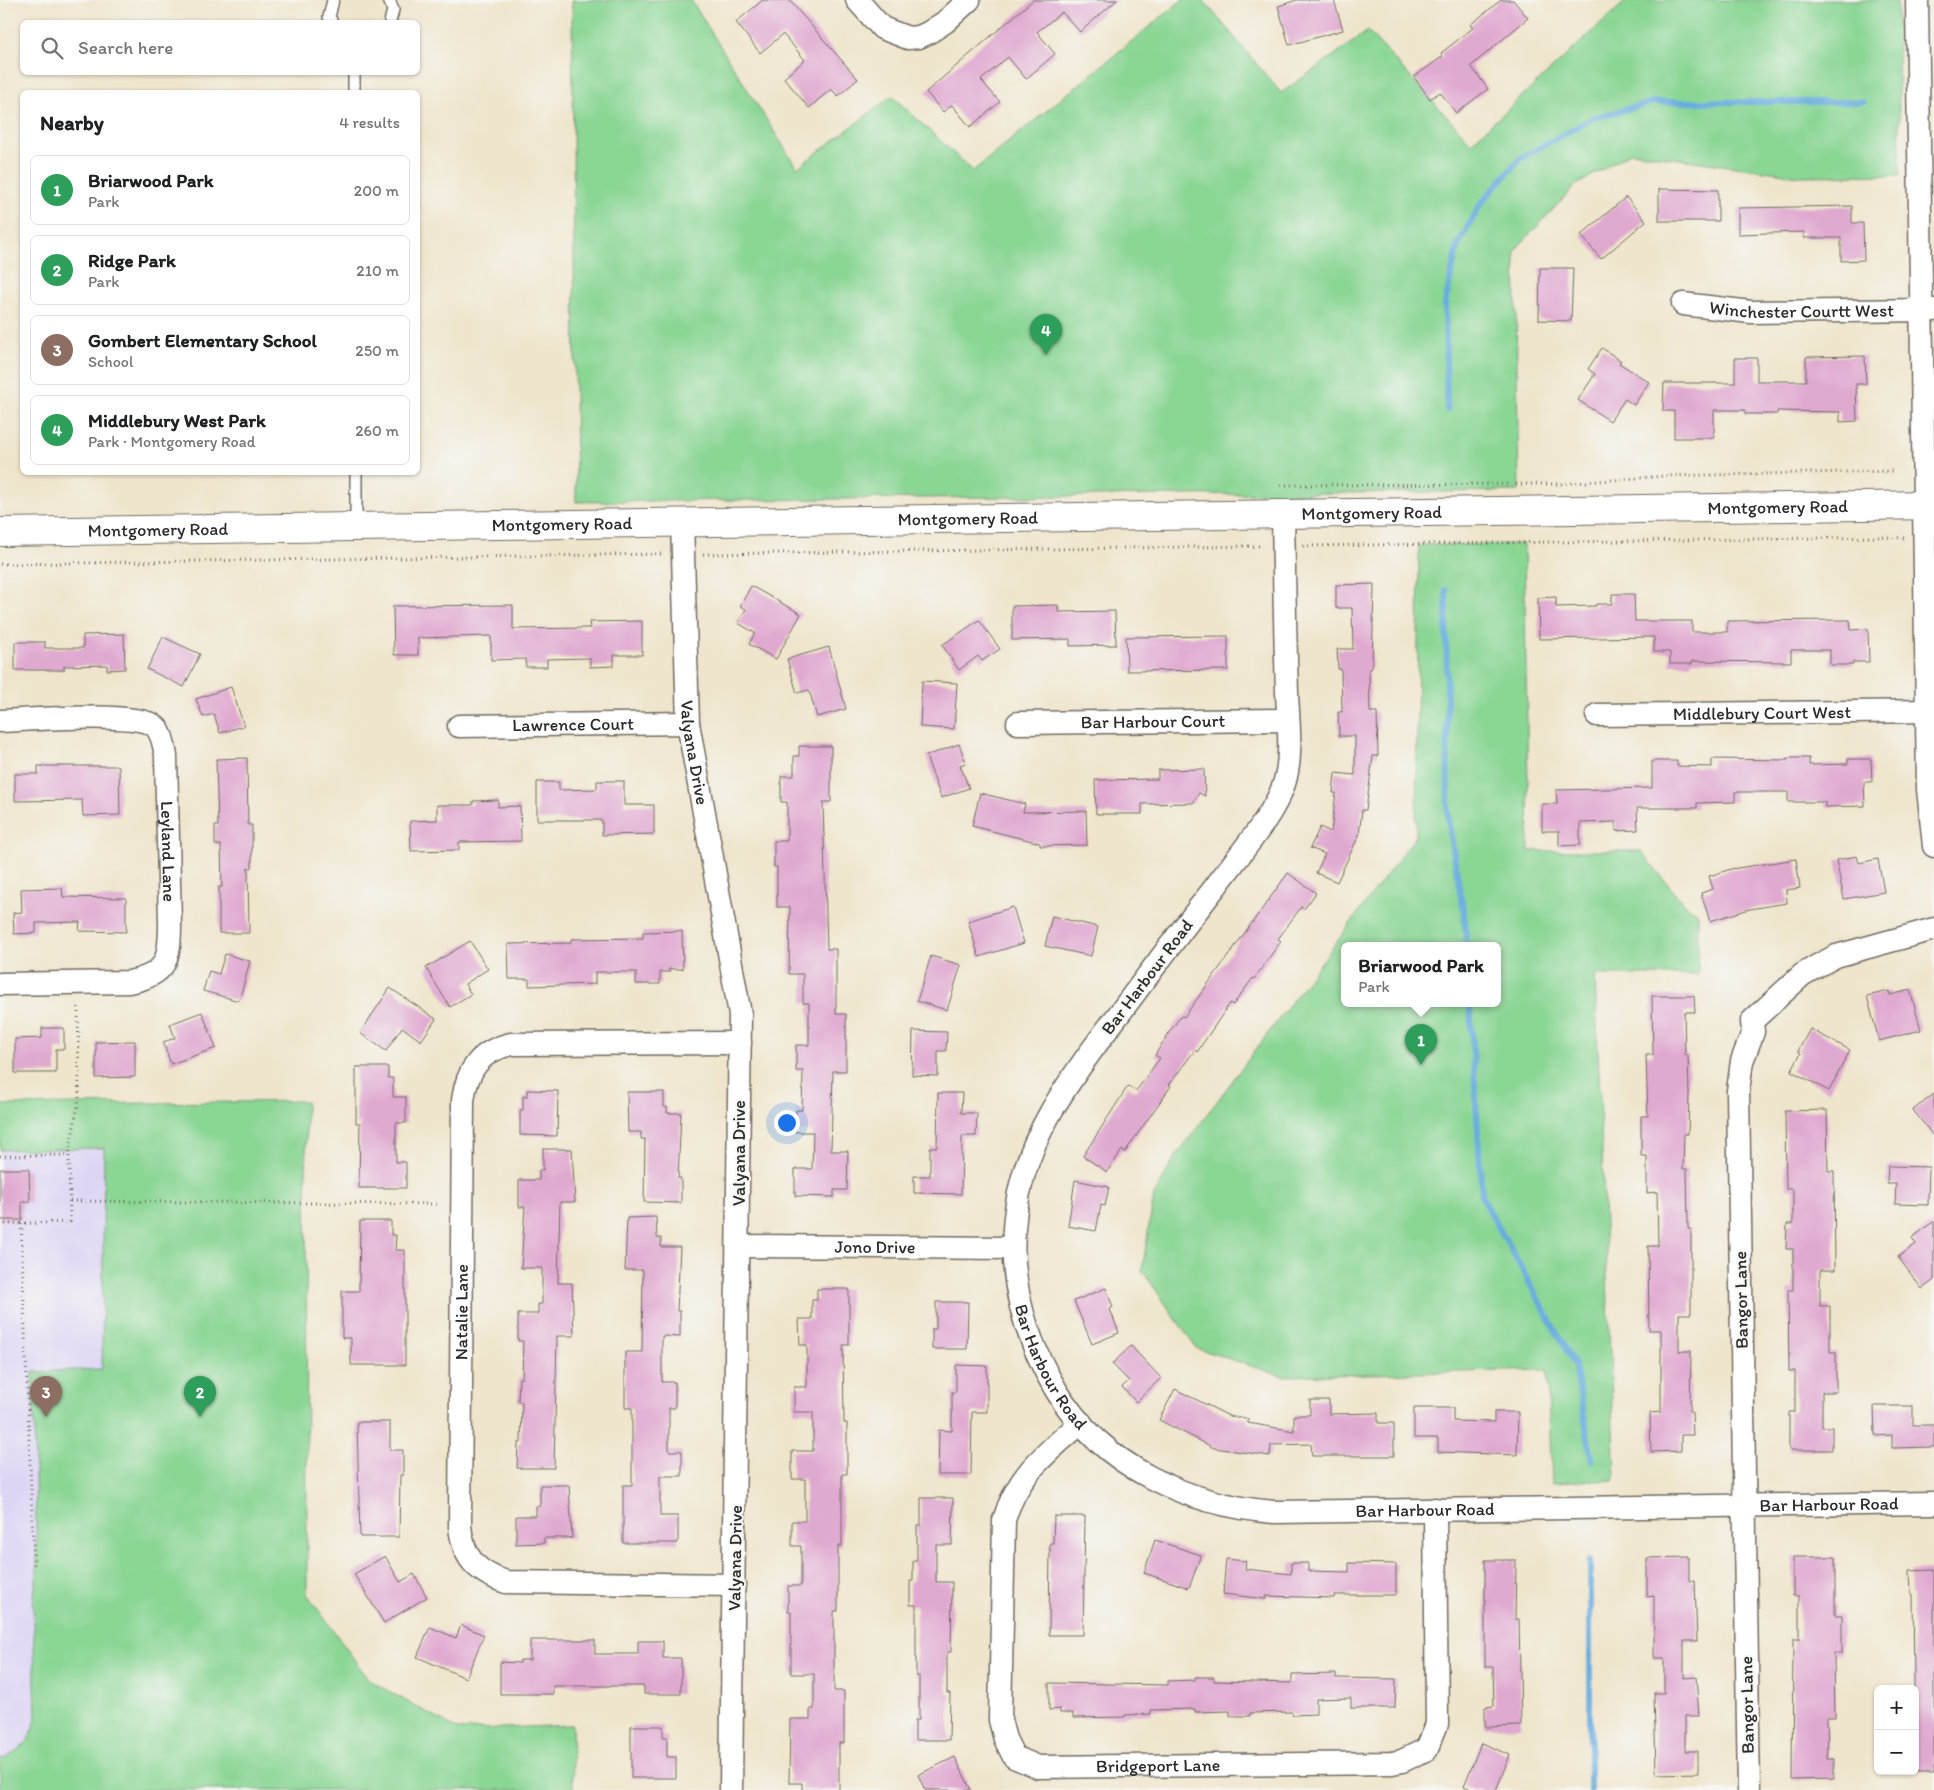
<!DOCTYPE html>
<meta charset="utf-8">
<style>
:root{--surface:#fff;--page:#f2f2f2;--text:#202124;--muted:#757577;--line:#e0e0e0;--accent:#d1495b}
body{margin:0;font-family:Itim,sans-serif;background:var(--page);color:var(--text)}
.controls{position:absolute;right:15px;bottom:15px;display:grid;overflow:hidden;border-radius:8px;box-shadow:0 1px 4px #0004}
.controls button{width:45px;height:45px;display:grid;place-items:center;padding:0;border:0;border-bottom:1px solid var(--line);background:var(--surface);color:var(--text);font:25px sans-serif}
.you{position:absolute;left:786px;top:1122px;width:18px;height:18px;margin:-12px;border:4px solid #fff;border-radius:50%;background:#1a73e8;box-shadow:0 0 0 8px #1a73e833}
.badge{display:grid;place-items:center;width:32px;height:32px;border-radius:50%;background:var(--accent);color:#fff;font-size:16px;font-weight:700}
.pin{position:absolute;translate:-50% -41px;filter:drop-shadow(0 1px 2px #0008)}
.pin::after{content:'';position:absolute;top:26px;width:18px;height:15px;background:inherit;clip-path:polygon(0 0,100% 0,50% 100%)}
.popup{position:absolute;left:1341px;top:942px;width:160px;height:65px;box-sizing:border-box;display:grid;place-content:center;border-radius:8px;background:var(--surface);filter:drop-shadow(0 1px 4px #0005);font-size:16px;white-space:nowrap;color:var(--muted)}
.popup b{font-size:19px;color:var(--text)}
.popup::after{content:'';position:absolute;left:50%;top:100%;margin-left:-10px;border:10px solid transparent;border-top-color:var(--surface)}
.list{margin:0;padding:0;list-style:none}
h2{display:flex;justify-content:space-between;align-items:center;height:65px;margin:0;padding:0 20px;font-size:21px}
h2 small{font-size:16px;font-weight:400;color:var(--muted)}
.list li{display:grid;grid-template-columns:32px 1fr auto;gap:15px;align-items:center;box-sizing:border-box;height:70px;margin:0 10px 10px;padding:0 10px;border:1px solid var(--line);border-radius:8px}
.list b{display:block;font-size:19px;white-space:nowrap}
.list p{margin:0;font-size:16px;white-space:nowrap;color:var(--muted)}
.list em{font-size:16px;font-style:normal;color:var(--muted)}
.icon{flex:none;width:28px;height:28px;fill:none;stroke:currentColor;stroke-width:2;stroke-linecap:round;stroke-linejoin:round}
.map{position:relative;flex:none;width:1934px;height:1790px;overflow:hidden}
.search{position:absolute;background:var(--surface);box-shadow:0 1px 4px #0004;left:20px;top:20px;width:400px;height:55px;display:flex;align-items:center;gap:12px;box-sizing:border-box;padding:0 18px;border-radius:8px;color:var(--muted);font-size:19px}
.panel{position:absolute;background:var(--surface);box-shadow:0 1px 4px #0004;left:20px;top:90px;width:400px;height:385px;border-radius:8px}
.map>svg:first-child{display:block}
.built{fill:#ded5f5}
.green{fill:#8ad694;stroke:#5a8060;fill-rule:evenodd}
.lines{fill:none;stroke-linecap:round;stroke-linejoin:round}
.stream{stroke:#69adde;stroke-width:6}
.building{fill:#e0a9d0}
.service-casing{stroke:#706c63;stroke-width:14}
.minor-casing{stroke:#706c63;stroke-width:25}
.tertiary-casing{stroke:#706c63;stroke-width:30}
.path{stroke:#706c63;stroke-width:3;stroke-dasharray:1 4;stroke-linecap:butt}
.service{stroke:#fff;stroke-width:11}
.minor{stroke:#fff;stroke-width:22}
.tertiary{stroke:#fff;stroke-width:28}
.labels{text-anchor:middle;stroke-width:4;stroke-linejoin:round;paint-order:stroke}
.street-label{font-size:18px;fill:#2b2b2b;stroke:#f6f6f2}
</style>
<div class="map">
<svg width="1934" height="1790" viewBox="0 0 1934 1790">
<rect width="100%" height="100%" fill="#f6f6f2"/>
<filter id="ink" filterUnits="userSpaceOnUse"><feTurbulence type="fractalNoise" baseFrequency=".02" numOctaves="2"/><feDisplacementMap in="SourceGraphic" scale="10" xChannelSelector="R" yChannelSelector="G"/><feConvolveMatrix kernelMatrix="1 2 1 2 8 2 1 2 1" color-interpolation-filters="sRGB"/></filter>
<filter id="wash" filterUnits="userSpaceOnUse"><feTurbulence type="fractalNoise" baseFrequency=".0096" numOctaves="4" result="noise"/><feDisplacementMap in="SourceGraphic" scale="20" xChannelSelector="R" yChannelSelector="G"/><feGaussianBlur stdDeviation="1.12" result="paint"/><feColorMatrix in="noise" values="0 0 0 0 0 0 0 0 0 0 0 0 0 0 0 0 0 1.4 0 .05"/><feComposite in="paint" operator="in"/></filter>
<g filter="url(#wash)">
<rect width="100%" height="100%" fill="#efe5cc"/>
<path class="built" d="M104,1148L102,1369L91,1371L35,1488L37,1573L33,1603L36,1719L28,1741L7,1758L0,1759V1150Z"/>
<g class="green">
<path d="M572,0H691L797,168L892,96L973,171L1182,0H1203L1281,93L1368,31L1471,143L1627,0H1897L1900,175L1799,176L1631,152L1575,186L1515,250L1519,491L576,502Z"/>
<path d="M1524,544L1529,851H1641L1683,903L1698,914V975H1595L1615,1480L1552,1483L1547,1370L1282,1376L1196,1348L1142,1270L1154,1195L1176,1156L1416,836L1419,545ZM1345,946H1497V1004H1345Z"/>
<path d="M306,1101L307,1594L369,1680L458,1730L572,1725L573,1790H0V1759L7,1758L28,1741L36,1719L33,1603L37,1573L33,1372L102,1369L104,1148L0,1150V1105Z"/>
</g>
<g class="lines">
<g class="stream">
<path d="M1447,410L1445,304L1458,244L1482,202L1521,158L1593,118L1654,102H1863"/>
<path d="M1446,590L1448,819L1465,922L1466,946"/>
<path d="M1470,1004L1482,1197L1575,1366L1592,1460"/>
<path d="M1590,1790V1560"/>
</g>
</g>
<g id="blocks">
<g class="building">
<path d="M763,0H789L858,79L838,96L831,89L809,108L784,78L805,60L783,34L760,53L736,22Z"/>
<path d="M1033,0H1117L1080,32L1062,12L1037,32L1055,54L1026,79L1008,57L981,80L1000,102L970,127L952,105L943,112L926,92Z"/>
<path d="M1297,0H1334L1343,30L1289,45L1278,6Z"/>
<path d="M1501,0H1513L1528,18L1471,66L1488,89L1456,113L1440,92L1430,99L1414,77L1443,56L1441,53L1473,28L1470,25Z"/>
<path d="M1659,189L1718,190V221H1659Z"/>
<path d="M1626,197L1646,221L1601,259L1581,235Z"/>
<path d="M1852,206V223H1863L1864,260L1841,261V238H1804V232L1738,234V208Z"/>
<path d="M1540,268H1573L1571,321L1539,320Z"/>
<path d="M1602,348L1621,361L1619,363L1649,382L1634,405L1625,399L1610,421L1578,400L1595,374L1588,369Z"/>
<path d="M1865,356L1866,384H1856L1857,421L1840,422V412L1777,411V414H1745V410H1714V438H1674V411H1663L1664,383H1735V358H1757V381H1806V357Z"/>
<path d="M1374,584L1372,668L1369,669L1370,712H1377L1378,756H1373L1366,810H1362L1359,835L1337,882L1316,873L1325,854L1310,848L1320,827L1331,832L1336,793H1333L1335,773L1355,775V736H1339L1338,712H1342L1341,669H1338L1337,649H1353L1352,608H1336V585Z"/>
<path d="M751,586L801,614L776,659L749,644L755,633L738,623L746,609L740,606Z"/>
<path d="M1612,594H1634L1635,621H1692V632H1727V621L1850,620L1851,630L1868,629L1869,662H1853V665H1830V650H1791V662L1692,661V664H1670V652H1654V637L1539,639L1538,598L1556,597V607L1596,606V604H1612Z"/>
<path d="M513,605V629L590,628L589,622L642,621V655H614V666L590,667V658L547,659V667H526L525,659L491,660V636L418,638V655H394L393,606Z"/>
<path d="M1058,605V612L1115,611L1116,645L1070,646V639L1012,640V606Z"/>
<path d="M979,620L1000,649L982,661L978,656L959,670L942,645Z"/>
<path d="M124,634L125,669L107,670V665L64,666V670H15V642H45V648H83V635Z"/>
<path d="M1228,636V670L1127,671L1126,637Z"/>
<path d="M163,637L200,654L184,687L147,669Z"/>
<path d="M829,647L846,709L817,717L809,690L797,693L787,659Z"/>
<path d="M922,681L957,683L954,729L920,727Z"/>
<path d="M231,687L244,726L220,733L214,714L203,717L196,699Z"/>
<path d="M959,744L966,763L960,765L969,788L941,798L926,756Z"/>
<path d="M799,746H831V802H823L827,949H836V1014H846V1071H833L831,1151H848L847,1190H834V1197L795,1196V1169H812L813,1132H795L796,1110H802L803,1071H796V1045H809V1003H803V974H789L790,907H777V867H774V841H787V802H781V776H794V756H799Z"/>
<path d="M247,758L248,825H252V868H248L249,933H219V887H222L221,845H215V826H218L216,759Z"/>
<path d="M1787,758H1809V765L1848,764V759H1871L1872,782H1864L1865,806L1825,807V802H1788V792H1735V802L1697,803V808H1637L1638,830L1616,831V822L1580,823V845L1559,846V831H1542V804H1557L1556,790L1652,788V761H1677V766L1712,767V759L1788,760Z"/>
<path d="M38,766H119L120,815L83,816L82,800L15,801V774H38Z"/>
<path d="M1204,769L1205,796L1199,793L1193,803L1142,804V814H1096L1095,780L1158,779V770Z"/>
<path d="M597,781H624V805H654V834L602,835V820H537V782H559V790L597,789Z"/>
<path d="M980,793L1025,804L1023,812L1086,811L1087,845L1040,846V843L972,826Z"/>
<path d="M498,800V807L520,806L521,841L459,842V850L411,851L410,821L437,820V805H473V801Z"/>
<path d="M1857,856L1859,863L1878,859L1884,892L1844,899L1836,860Z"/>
<path d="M1796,859L1800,888L1786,890L1787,903L1750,909L1710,921L1701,893L1713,889L1709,876L1731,869Z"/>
<path d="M1288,873L1316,893L1304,909L1301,907L1278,939L1281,941L1254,979L1253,978L1233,1005L1230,1003L1197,1052L1195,1050L1169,1085L1171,1086L1125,1152L1122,1150L1107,1172L1083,1156L1128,1086L1136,1091L1160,1058L1155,1055L1170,1031L1181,1016L1184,1017Z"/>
<path d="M62,888L63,897L126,898V932L79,931L80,922L36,923V933L14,934L13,913L22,912L21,889Z"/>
<path d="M1013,907L1024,943L979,957L968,921Z"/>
<path d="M1052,916L1098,927L1091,956L1045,946Z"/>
<path d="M682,931L683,969H669V972H660V984H636V972H595V984L529,986V979H509L508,944L571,943V939L643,938V932Z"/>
<path d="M470,941L488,969L465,984L471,994L450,1007L426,968Z"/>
<path d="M225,954L250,961L239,1001L203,991L209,971L219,974Z"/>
<path d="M931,956L961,965L947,1010L917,1001Z"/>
<path d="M390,988L436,1019L421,1041L402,1027L386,1051L360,1033Z"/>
<path d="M1910,990L1921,1030L1879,1041L1867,996L1889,991L1890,995Z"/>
<path d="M1652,996H1694L1695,1012H1684L1685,1055H1688L1689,1094L1688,1134H1684L1683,1169H1687L1688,1229H1691V1314H1679V1351H1691L1690,1412H1692L1693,1435H1681V1451L1651,1452L1650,1413L1661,1412V1330H1649L1648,1246H1658L1657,1192L1647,1193V1156H1641V1116H1648L1646,1055H1653Z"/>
<path d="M202,1012L216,1048L171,1064L163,1042L175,1038L170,1024Z"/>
<path d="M42,1028H64V1049H56V1073H15V1039L42,1038Z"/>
<path d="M1810,1029L1850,1050L1829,1091L1791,1071L1801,1053L1798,1051Z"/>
<path d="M913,1031L947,1032L946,1051H938V1076L912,1075Z"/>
<path d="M135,1041V1077L96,1078V1042Z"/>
<path d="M356,1067H388V1078H393V1097H406V1123H396V1162H406V1188H359L360,1123H356Z"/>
<path d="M527,1090L558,1091L557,1136L520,1135V1110H523V1096L527,1097Z"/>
<path d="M627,1092H664V1107H667V1113H681L678,1178H681V1203L644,1202L645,1139H641V1132H628Z"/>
<path d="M938,1093H962L961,1113H977L976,1136H962L961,1194L914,1193V1176H930V1147H937Z"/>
<path d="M1934,1094V1137L1913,1110Z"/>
<path d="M1827,1110L1828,1171H1834L1835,1270H1820V1306H1830V1352H1836V1392H1822V1427H1832V1450H1789V1412H1795V1371H1789L1788,1290H1793V1249H1786L1787,1224H1793V1189H1786L1785,1111Z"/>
<path d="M543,1149H572L575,1202H560L558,1283H572L574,1336H557L554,1468H517L518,1443H521L522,1402H518L519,1378H522L523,1341H518V1314H538V1304H542V1268H521L525,1207H519V1180H539V1170H543Z"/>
<path d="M1888,1166L1929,1167L1928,1205L1895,1204L1896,1184H1887Z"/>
<path d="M0,1169H29L30,1202H22V1220H0Z"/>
<path d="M1075,1180L1109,1187L1105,1206L1101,1205L1096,1231L1068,1226Z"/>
<path d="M656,1217L657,1238H661V1247H680L677,1311H680V1337L662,1336V1382H675V1408H669V1451H682V1476H660V1516H678V1543H623V1485H632V1408H625V1352H642L643,1270H625L627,1218Z"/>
<path d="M360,1221H391V1235H396L395,1250H405V1365H351V1338H342V1291H359Z"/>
<path d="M1934,1221V1280L1922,1289L1898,1257L1916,1244L1912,1238Z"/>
<path d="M1106,1288L1113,1307L1110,1309L1119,1333L1092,1344L1074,1301Z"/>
<path d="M817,1289H849V1345H843L844,1423H847V1474H842V1546H838V1611H834V1691H844V1743H839V1790H802V1783H789L790,1719H810V1709H814V1674H791V1611H788V1586H801V1546H792V1521H805V1479H792V1451H813V1412H794V1387H807V1345H800L799,1319H812V1300H817Z"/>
<path d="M936,1302H968L967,1349H932V1329H936Z"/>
<path d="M1131,1346L1161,1378L1136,1402L1122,1387L1129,1381L1112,1364Z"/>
<path d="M956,1365L987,1366V1412H972L971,1475H938L939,1430L952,1431V1392H956Z"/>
<path d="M1175,1389L1229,1416L1248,1419V1423L1294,1431V1415H1310V1400H1329V1414L1378,1413V1423H1394V1456H1312L1311,1444L1271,1445L1270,1456L1214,1448L1159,1420Z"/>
<path d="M1874,1406H1913V1425H1934V1447L1892,1448V1435L1875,1436Z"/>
<path d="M1414,1408H1453V1421L1494,1422V1412H1518L1517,1455L1438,1452V1438H1414Z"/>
<path d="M357,1422H390V1450H403V1475H400L399,1537H360Z"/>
<path d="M540,1485H569L572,1538H544V1543L516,1544V1516H536V1506H540Z"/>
<path d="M921,1498H953L952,1545H936V1582H952L951,1652H947V1693H950L949,1740H915V1720H919V1676H916V1605H910V1581H913V1561H917V1525H921Z"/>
<path d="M1054,1516H1085L1083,1635H1049L1050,1543H1053Z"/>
<path d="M1155,1540L1201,1555L1189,1588L1144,1573Z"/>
<path d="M385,1556L400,1582L414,1574L427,1597L384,1623L354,1574Z"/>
<path d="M1689,1557V1581H1695L1697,1641H1684V1678L1696,1677L1699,1716H1685V1751H1698V1773L1656,1774L1654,1693H1664V1658H1654V1596L1647,1597V1558Z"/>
<path d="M1793,1557H1835V1615H1842V1653H1834L1835,1717H1827L1828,1758H1834V1779L1792,1780L1793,1639H1799V1596H1793Z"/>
<path d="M1226,1559L1246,1561L1245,1569L1291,1574V1563H1308V1571L1349,1572V1563L1396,1564V1595H1334V1598L1266,1596V1599L1223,1594Z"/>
<path d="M1485,1560H1516L1515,1619H1519L1521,1726L1485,1727V1707L1494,1706L1493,1667H1485Z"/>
<path d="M1934,1570V1771H1915L1913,1594H1911L1910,1571Z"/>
<path d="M461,1625L484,1635L466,1678L417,1657L430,1627L456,1638Z"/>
<path d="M530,1640H595V1654H638V1641H663V1658H681V1694H644V1686H553V1694H500V1662L520,1663V1660H530Z"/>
<path d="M1336,1674V1678L1396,1679L1395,1708H1351V1698L1316,1699V1714L1293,1715L1292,1712L1250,1713V1716H1230V1711L1195,1712V1709L1151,1710V1714L1125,1715V1717L1073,1718V1713H1060V1709L1049,1710V1683L1168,1685V1681L1195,1680V1677H1214V1681L1292,1683V1675Z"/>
<path d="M631,1726H663V1737H667V1757H676V1778H631Z"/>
<path d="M1481,1743L1510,1755L1496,1790H1473L1464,1786Z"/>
<path d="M955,1757L971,1790H925L918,1775Z"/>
</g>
</g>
</g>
<g filter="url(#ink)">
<use href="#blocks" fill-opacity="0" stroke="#706c63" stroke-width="1"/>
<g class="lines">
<defs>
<g id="service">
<path d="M389,0L393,10L390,22"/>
<path d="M332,22L329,17L333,0"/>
<path d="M354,72V92"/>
<path d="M356,472V527"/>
</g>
<g id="minor">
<path d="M857,0L882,28L908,38L919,37L928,33L945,22L969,0"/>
<path d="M1917,0L1928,789L1934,846"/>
<path id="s1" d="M1683,304L1751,312L1934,310"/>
<path id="s2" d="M1283,513C1284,573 1285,632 1287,692C1288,721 1293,756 1284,784C1273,817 1237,857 1216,886C1183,928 1151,971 1119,1014C1095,1045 1072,1076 1052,1110C998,1202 1002,1299 1056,1390C1102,1467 1188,1505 1274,1512L1934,1503"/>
<path id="s3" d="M682,521L688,723L740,1014L731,1790"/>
<path id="s4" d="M1597,715L1934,711"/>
<path id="s5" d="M0,721C27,720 139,711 156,727C163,735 164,746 166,756L170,923C170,959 167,975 129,982L0,984"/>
<path id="s6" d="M1018,723L1288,720"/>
<path id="s7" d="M459,726L688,723"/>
<path id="s8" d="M739,1246L1012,1248"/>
<path id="s9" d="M1081,1423C1046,1453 1017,1475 1004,1520L1000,1720L1005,1739L1014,1757L1038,1767L1392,1763L1402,1761L1427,1749L1437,1724L1435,1509"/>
<path id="s10" d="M734,1585L506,1582C476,1572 463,1558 460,1526L463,1100C467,1070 480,1051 511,1044L740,1043"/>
<path d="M1749,1790L1738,1091L1742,1061L1753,1032L1752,1021L1802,975L1817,966L1836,956L1934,929"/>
</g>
<g id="tertiary">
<path id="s11" d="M0,532L1934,505"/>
</g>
</defs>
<use href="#service" class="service-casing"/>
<use href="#minor" class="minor-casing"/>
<use href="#tertiary" class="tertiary-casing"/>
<g class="path">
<path d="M1281,485L1560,484L1664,476L1894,471"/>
<path d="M1303,546L1885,537L1904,538"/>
<path d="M703,554L1262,546"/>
<path d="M0,564L662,554"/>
<path d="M0,1156L69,1155"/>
<path d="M70,1201L437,1204"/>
<path d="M0,1224L70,1222L69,1155L79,1098L78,1003"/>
<path d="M21,1224L34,1568"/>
</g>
<use href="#service" class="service"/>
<use href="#minor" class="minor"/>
<use href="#tertiary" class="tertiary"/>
</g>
</g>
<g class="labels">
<g class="street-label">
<text dy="6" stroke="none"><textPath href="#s1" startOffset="119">Winchester Courtt West</textPath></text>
<text dy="6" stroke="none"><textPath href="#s11" startOffset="1778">Montgomery Road</textPath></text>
<text dy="6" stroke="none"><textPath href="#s11" startOffset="1372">Montgomery Road</textPath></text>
<text dy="6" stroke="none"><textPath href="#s11" startOffset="968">Montgomery Road</textPath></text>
<text dy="6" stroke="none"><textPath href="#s11" startOffset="562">Montgomery Road</textPath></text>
<text dy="6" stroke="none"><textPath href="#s11" startOffset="158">Montgomery Road</textPath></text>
<text dy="6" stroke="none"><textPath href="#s4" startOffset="165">Middlebury Court West</textPath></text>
<text dy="6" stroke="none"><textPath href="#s6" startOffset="135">Bar Harbour Court</textPath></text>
<text dy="6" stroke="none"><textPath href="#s7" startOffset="114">Lawrence Court</textPath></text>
<text dy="6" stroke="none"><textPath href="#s3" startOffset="232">Valyana Drive</textPath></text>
<text dy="6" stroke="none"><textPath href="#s5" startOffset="284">Leyland Lane</textPath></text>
<text transform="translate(1147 977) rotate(-53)" y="6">Bar Harbour Road</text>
<text transform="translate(739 1153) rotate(-90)" y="6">Valyana Drive</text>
<text dy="6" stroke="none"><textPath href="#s8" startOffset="136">Jono Drive</textPath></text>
<text transform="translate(1741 1300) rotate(-91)" y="6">Bangor Lane</text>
<text dy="6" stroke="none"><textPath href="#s10" startOffset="520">Natalie Lane</textPath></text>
<text dy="6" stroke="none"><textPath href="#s2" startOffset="944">Bar Harbour Road</textPath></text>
<text dy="6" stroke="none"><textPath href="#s2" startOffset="1782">Bar Harbour Road</textPath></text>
<text dy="6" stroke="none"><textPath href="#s2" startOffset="1378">Bar Harbour Road</textPath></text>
<text transform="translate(735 1558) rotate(-89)" y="6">Valyana Drive</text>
<text transform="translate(1747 1705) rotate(-91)" y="6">Bangor Lane</text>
<text dy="6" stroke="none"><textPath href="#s9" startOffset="512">Bridgeport Lane</textPath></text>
</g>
</g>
</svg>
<div class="controls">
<button>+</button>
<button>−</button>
</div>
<div class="you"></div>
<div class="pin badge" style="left:1421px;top:1065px;background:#2e9e5b">1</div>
<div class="popup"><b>Briarwood Park</b>Park</div>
<div class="pin badge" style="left:200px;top:1417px;background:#2e9e5b">2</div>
<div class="pin badge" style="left:46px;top:1417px;background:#8d6e63">3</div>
<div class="pin badge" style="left:1046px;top:355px;background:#2e9e5b">4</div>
<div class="search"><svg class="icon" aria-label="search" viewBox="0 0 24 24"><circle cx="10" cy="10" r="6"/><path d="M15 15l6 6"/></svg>Search here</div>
<section class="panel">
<h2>Nearby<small>4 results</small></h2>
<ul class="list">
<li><span class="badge" style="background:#2e9e5b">1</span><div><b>Briarwood Park</b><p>Park</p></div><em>200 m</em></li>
<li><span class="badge" style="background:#2e9e5b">2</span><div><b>Ridge Park</b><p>Park</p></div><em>210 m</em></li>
<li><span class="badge" style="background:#8d6e63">3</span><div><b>Gombert Elementary School</b><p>School</p></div><em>250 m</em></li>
<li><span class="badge" style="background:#2e9e5b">4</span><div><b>Middlebury West Park</b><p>Park · Montgomery Road</p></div><em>260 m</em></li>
</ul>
</section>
</div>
